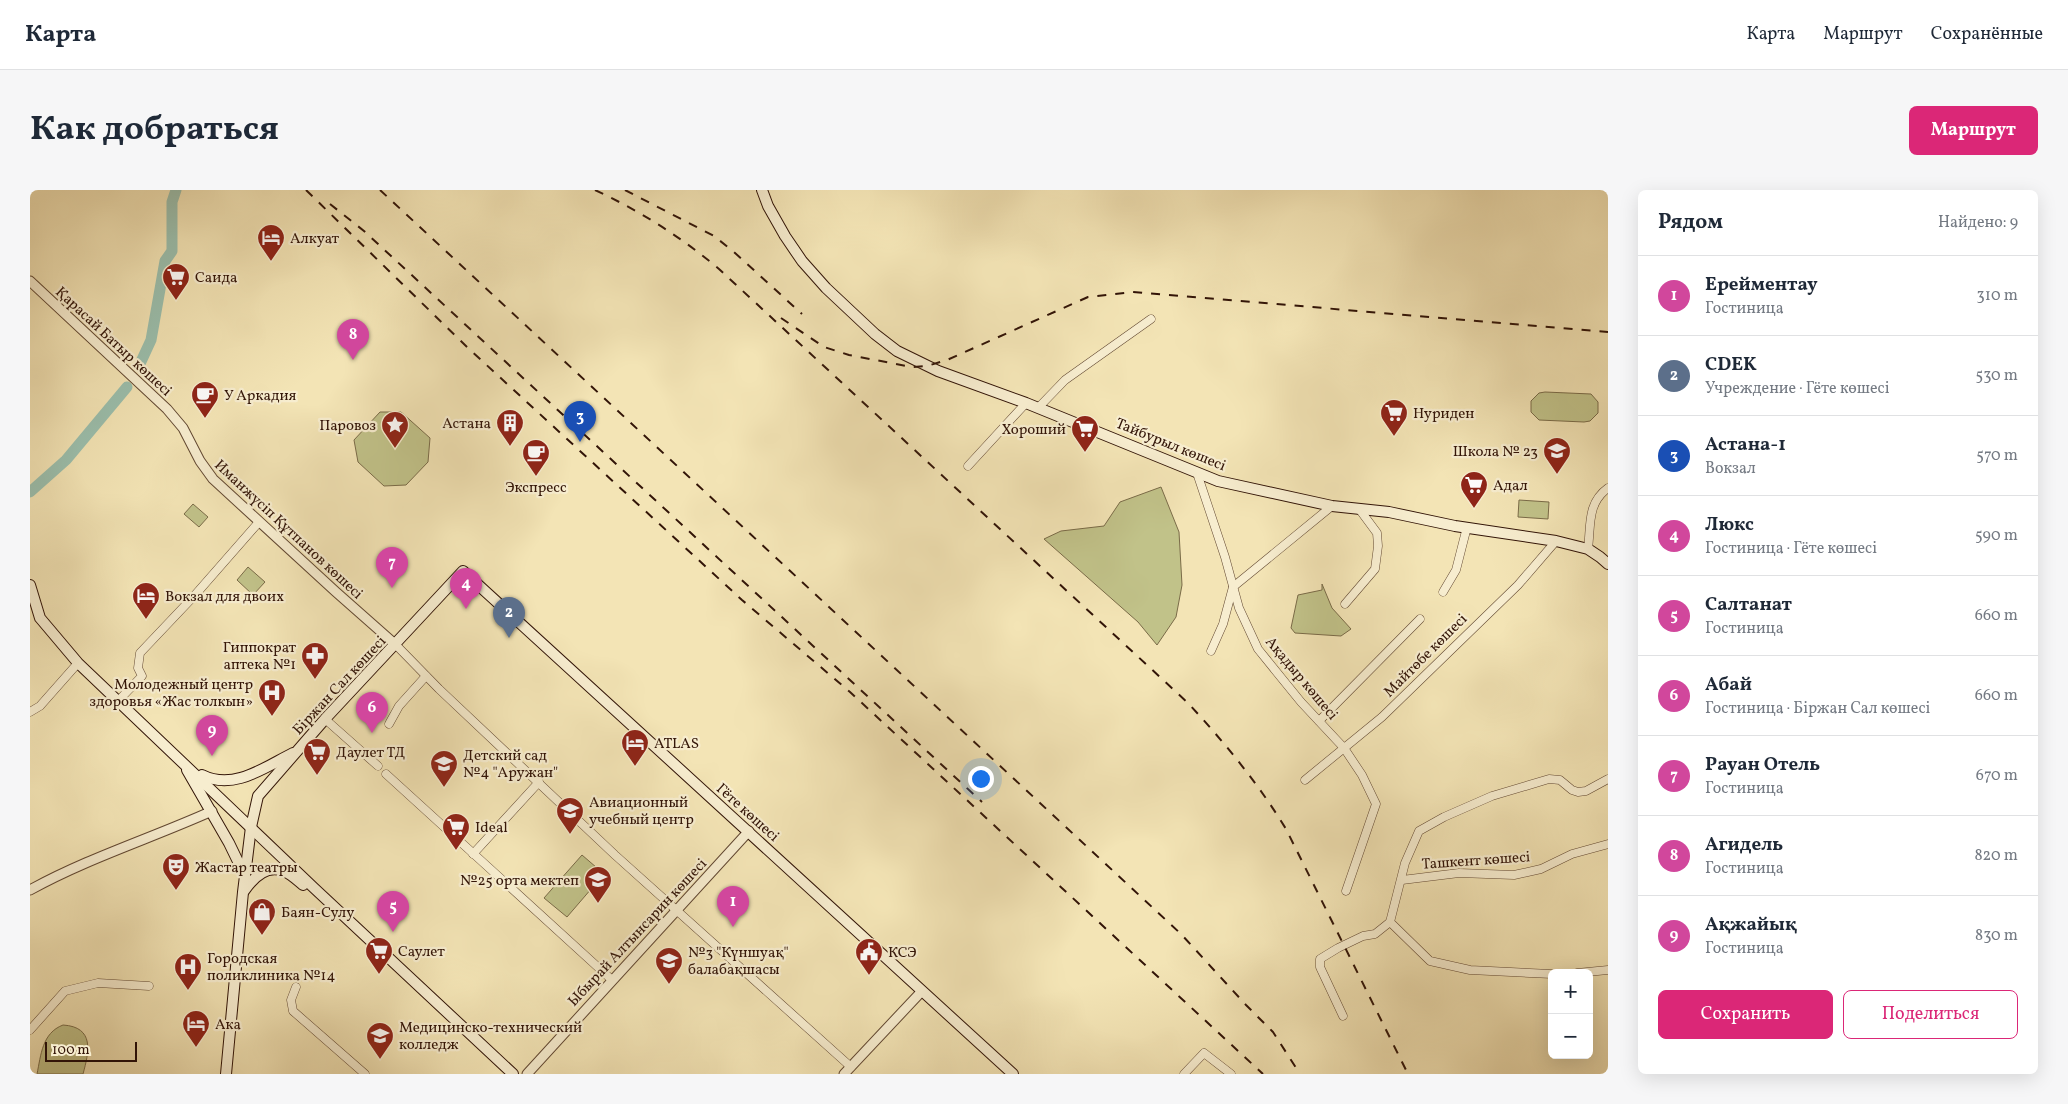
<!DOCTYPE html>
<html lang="ru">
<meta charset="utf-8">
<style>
:root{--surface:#fff;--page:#f6f6f7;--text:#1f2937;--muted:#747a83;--line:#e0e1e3;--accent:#db2777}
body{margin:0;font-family:Vollkorn,serif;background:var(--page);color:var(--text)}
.controls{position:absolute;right:15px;bottom:15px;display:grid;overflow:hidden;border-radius:8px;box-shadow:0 5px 20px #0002}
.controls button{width:45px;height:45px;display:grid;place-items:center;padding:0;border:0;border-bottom:1px solid var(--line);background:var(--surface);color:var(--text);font:25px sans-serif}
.scale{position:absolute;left:15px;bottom:12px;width:92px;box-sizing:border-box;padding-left:5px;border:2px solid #321407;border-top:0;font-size:14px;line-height:18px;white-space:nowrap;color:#321407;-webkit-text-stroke:4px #f7edcf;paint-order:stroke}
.you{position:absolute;left:950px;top:588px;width:18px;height:18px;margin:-12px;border:4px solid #fff;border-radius:50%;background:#1a73e8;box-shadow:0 0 0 8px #1a73e833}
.badge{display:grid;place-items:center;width:32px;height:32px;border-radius:50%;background:var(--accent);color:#fff;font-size:16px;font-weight:700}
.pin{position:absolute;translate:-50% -41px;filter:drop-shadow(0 1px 2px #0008)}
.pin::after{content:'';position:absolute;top:26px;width:18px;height:15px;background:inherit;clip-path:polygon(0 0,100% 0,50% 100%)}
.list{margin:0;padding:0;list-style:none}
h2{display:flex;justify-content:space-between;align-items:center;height:65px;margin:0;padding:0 20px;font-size:21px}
h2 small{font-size:16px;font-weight:400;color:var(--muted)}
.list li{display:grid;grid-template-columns:32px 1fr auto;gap:15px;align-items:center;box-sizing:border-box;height:80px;padding:0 20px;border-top:1px solid var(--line)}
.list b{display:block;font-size:19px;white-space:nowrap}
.list p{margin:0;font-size:16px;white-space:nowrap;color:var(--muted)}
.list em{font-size:16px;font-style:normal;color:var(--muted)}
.actions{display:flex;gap:10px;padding:15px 20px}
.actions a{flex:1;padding:11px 0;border:1px solid var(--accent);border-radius:8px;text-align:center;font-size:18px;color:var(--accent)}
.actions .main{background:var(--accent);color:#fff}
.map{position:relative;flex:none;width:1578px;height:884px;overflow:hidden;border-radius:8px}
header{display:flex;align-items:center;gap:30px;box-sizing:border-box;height:70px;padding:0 25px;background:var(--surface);border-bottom:1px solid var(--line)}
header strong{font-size:24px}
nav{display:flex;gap:28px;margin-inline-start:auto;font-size:18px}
.intro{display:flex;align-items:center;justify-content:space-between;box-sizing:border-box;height:120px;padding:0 30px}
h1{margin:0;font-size:35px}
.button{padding:12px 22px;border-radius:8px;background:var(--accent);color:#fff;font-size:18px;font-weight:700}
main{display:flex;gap:30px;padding:0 30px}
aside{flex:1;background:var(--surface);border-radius:8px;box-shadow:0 5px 20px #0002}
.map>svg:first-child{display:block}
.green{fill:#c1c289;stroke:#7a6b48}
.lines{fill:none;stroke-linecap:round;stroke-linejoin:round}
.river{stroke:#9bbfad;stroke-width:11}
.minor-casing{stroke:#624832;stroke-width:9}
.tertiary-casing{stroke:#624832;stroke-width:11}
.secondary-casing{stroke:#321407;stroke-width:12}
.minor{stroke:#f7edcf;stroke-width:8}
.tertiary{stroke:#f7edcf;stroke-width:9}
.secondary{stroke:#f7edcf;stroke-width:10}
.rail{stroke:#321407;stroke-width:2;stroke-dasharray:9 9;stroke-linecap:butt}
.labels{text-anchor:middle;stroke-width:4.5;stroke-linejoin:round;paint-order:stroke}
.poi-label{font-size:15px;fill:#321407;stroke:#f7edcf;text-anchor:start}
.street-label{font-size:15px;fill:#321407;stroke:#f7edcf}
</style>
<header>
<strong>Карта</strong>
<nav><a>Карта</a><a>Маршрут</a><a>Сохранённые</a></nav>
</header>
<div class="intro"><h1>Как добраться</h1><a class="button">Маршрут</a></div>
<main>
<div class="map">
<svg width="1578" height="884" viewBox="0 0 1578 884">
<rect width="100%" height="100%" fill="#f3e4b5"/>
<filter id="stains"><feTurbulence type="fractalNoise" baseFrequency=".004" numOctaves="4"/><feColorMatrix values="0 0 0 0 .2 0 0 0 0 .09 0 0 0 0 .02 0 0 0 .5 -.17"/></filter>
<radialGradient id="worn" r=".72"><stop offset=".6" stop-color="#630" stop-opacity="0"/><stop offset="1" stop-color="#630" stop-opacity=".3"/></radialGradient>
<g class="green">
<path d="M1515,202L1561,204L1568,212V223L1560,231L1554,232L1509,230L1501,222V211L1509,203Z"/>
<path d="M350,222H371L400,248L398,272L376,295L354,296L328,272L324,250Z"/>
<path d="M1131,297L1149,342L1152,395L1146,427L1127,455L1108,432L1014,349L1031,341L1074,336L1090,312Z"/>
<path d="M1489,310L1519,312L1518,329L1488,327Z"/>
<path d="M163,314L178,327L169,337L154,324Z"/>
<path d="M218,377L235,392L223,405L207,390Z"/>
<path d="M1292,394L1302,418L1321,439L1311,446L1265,443L1261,438L1268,405L1292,400Z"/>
<path d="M552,665L574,684L537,727L514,708Z"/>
<path d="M33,835C65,837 59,862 53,884H7C11,865 12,843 33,835Z"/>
</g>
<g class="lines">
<g class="river">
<path d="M109,176L121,150L135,71L142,61V12L146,0"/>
<path d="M0,302L36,270L97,197"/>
</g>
<defs>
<g id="minor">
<path d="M1008,218L1035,190L1121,129"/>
<path d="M938,276L996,213"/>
<path d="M1167,283L1195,367L1209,418L1228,459L1271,512L1314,558L1332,585L1346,614L1316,701"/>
<path d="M1558,359C1561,335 1557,313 1578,298"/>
<path d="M1413,402L1426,380L1437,337"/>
<path d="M1315,414L1345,379L1348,356L1347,343L1330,320"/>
<path d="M366,455L409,499L585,665L821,877"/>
<path d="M1181,461L1193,434L1203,397L1302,316"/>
<path d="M88,511L112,486L108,478L110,463L165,405L229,332"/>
<path d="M0,522L10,516L48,473"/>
<path d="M295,529L348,576"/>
<path d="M1289,531L1390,429"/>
<path d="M359,534L369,516L396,486"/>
<path d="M356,584L582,790"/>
<path d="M1275,590L1352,527L1488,395L1526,351"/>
<path d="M443,664L509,592"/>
<path d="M1372,690L1429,683L1484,685L1511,679L1542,664L1578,654"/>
<path d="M1547,783L1578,780"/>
<path d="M1522,784L1440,780L1400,771L1360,732L1375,673L1389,641L1414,627L1462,606L1519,589L1530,590L1542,600L1548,602L1556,601L1578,589"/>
<path d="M266,797L261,810L263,821L335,884"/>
<path d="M1313,826L1290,777V769L1308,758L1333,746L1345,744L1360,732"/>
<path d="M0,840L35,801L68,793L119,796"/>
<path d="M1154,884L1174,863L1201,884"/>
</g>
<g id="tertiary">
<path d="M0,91L137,219L153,238L170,271L183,289L306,402L366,455"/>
<path d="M0,700C58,668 122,648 182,621"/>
<path d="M497,884L719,641"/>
<path d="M814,884L892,801"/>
</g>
<g id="secondary">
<path d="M732,0L738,16L755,46L772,71L796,98L845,144L867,161L908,181L996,213L1188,291L1302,316L1359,322L1425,336L1526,351L1558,359L1570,367L1578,374"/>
<path d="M0,395L10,428L48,473L284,698L483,884"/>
<path d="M157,580L199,653L215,686"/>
<path d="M172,585C204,601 235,577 263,563"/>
<path d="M214,701C223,688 236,674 253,681C260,683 267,690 273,695"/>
<path d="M196,884L213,702L221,637L228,606L295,529L433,381L983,884"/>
</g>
</defs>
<use href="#minor" class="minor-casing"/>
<use href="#tertiary" class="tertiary-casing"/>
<use href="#secondary" class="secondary-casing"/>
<use href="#minor" class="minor"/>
<use href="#tertiary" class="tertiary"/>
<use href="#secondary" class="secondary"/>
<g class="rail">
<path d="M276,0L437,157L712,410L820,502L1233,884"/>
<path d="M350,0L1151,744L1216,815L1243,842L1270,884"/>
<path d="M565,0C610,21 651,47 689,79L1158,513C1194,552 1228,593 1256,639L1378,884"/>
<path d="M595,0L684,46L704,62L772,124"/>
<path d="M300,14L334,41L952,612"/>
<path d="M751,128L794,157L819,165L882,177L897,176L917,170L1058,107L1103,102L1578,142"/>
</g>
</g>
<defs>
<symbol id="hotel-pin" viewBox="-11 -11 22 30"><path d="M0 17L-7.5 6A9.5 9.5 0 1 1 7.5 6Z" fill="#8f2418" stroke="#f7edcf"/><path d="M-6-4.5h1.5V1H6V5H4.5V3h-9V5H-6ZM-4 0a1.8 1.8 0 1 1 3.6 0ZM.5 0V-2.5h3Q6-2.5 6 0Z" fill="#fff"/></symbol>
<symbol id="supermarket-pin" viewBox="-11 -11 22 30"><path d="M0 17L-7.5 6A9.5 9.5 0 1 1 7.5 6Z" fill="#8f2418" stroke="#f7edcf"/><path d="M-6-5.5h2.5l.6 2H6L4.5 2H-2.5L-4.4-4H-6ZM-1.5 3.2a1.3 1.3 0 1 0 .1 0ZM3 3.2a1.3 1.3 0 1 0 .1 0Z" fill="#fff"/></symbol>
<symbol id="cafe-pin" viewBox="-11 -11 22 30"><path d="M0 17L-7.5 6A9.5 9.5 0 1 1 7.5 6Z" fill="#8f2418" stroke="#f7edcf"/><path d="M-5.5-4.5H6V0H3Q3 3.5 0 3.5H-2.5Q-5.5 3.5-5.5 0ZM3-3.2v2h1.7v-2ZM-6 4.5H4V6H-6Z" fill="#fff"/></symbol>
<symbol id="building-pin" viewBox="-11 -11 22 30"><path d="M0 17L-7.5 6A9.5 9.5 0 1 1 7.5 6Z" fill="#8f2418" stroke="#f7edcf"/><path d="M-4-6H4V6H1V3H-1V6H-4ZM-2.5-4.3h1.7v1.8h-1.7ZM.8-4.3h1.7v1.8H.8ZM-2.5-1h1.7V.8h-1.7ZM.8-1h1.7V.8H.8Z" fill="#fff"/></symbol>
<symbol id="sight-pin" viewBox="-11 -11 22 30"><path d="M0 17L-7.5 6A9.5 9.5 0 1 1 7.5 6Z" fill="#8f2418" stroke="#f7edcf"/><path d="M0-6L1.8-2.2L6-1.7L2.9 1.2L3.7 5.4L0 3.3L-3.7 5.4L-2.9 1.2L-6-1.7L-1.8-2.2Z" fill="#fff"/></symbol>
<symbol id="school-pin" viewBox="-11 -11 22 30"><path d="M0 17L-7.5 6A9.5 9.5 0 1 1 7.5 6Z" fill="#8f2418" stroke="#f7edcf"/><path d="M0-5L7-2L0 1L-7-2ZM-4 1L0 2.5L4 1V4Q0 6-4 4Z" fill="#fff"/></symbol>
<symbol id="pharmacy-pin" viewBox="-11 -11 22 30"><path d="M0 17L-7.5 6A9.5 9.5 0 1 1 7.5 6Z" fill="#8f2418" stroke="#f7edcf"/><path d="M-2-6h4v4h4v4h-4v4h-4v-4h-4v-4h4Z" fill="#fff"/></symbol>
<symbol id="hospital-pin" viewBox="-11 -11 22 30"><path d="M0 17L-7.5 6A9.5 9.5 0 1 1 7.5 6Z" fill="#8f2418" stroke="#f7edcf"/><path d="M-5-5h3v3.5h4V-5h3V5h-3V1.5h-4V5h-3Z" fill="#fff"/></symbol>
<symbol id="university-pin" viewBox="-11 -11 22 30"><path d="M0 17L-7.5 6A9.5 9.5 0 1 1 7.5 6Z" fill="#8f2418" stroke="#f7edcf"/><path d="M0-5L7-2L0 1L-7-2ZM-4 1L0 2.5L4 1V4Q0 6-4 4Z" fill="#fff"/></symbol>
<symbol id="theatre-pin" viewBox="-11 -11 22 30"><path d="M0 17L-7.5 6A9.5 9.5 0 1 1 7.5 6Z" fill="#8f2418" stroke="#f7edcf"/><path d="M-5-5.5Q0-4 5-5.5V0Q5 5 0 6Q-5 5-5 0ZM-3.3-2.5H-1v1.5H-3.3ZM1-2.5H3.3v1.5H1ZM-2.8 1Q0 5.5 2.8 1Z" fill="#fff"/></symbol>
<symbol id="shop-pin" viewBox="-11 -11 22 30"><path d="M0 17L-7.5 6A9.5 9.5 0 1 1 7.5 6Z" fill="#8f2418" stroke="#f7edcf"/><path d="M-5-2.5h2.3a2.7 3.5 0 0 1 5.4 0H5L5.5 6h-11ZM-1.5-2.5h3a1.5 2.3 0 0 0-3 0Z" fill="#fff"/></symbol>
<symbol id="civic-pin" viewBox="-11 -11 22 30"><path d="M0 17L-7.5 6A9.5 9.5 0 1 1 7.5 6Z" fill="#8f2418" stroke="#f7edcf"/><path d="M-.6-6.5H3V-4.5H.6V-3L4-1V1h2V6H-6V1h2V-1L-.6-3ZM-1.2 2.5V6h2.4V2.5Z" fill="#fff"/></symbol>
</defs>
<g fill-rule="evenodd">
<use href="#hotel-pin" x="225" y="32" width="32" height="43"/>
<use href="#supermarket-pin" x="130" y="71" width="32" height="43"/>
<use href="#cafe-pin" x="159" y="189" width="32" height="43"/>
<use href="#supermarket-pin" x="1348" y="207" width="32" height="43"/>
<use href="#building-pin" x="464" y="217" width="32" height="43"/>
<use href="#sight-pin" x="349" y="219" width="32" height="43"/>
<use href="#supermarket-pin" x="1039" y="223" width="32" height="43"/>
<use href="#school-pin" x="1511" y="245" width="32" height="43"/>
<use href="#cafe-pin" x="490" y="247" width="32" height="43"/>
<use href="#supermarket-pin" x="1428" y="279" width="32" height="43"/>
<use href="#hotel-pin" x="100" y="390" width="32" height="43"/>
<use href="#pharmacy-pin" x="269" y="450" width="32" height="43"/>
<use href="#hospital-pin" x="226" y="487" width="32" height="43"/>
<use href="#hotel-pin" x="589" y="537" width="32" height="43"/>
<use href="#supermarket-pin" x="271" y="546" width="32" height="43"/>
<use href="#school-pin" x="398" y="558" width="32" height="43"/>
<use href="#university-pin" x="524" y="605" width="32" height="43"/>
<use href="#supermarket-pin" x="410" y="621" width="32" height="43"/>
<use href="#theatre-pin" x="130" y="661" width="32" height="43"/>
<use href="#school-pin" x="552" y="674" width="32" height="43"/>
<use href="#shop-pin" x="216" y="706" width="32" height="43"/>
<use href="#supermarket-pin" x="333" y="745" width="32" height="43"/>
<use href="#civic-pin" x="823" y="746" width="32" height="43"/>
<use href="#school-pin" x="623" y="755" width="32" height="43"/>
<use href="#hospital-pin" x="142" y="761" width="32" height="43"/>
<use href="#hotel-pin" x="150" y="818" width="32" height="43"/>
<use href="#university-pin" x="334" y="830" width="32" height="43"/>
</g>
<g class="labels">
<g class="poi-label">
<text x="260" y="53">Алкуат</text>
<text x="165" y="92">Саида</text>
<text x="194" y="210">У Аркадия</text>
<text x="1383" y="228">Нуриден</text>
<text x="461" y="238" text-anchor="end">Астана</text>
<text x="346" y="240" text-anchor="end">Паровоз</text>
<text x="1036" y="244" text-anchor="end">Хороший</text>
<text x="1508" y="266" text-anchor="end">Школа № 23</text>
<text x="1463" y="300">Адал</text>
<text x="506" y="302" text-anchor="middle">Экспресс</text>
<text x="135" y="411">Вокзал для двоих</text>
<text x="266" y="462" text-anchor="end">Гиппократ<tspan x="266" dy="17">аптека №1</tspan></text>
<text x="223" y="499" text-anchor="end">Молодежный центр<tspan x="223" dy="17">здоровья «Жас толкын»</tspan></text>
<text x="624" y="558">ATLAS</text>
<text x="306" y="567">Даулет ТД</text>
<text x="433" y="570">Детский сад<tspan x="433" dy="17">№4 "Аружан"</tspan></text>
<text x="559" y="617">Авиационный<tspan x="559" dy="17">учебный центр</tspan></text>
<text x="445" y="642">Ideal</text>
<text x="165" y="682">Жастар театры</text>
<text x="549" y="695" text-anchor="end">№25 орта мектеп</text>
<text x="251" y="727">Баян-Сулу</text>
<text x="368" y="766">Саулет</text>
<text x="658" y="767">№3 "Күншуақ"<tspan x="658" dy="17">балабақшасы</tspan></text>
<text x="858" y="767">КСЭ</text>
<text x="177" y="773">Городская<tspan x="177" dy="17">поликлиника №14</tspan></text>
<text x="185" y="839">Ака</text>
<text x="369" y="842">Медицинско-технический<tspan x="369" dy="17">колледж</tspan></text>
</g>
<g class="street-label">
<text transform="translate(84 151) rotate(43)" y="5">Қарасай Батыр көшесі</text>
<text transform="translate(1141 254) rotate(22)" y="5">Тайбурыл көшесі</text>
<text transform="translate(259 339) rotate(43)" y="5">Иманжүсіп Құтпанов көшесі</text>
<text transform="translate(1395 465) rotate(-45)" y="5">Майтөбе көшесі</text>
<text transform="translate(1272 488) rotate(50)" y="5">Ақадыр көшесі</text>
<text transform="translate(309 495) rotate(-47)" y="5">Біржан Сал көшесі</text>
<text transform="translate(718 622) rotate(42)" y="5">Гёте көшесі</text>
<text transform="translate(1446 670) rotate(-4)" y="5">Ташкент көшесі</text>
<text transform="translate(607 742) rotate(-47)" y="5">Ыбырай Алтынсарин көшесі</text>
</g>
</g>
<rect width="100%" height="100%" filter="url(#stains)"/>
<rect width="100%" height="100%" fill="url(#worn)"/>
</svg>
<div class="controls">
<button>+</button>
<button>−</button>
</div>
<div class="scale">100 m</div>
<div class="you"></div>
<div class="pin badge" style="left:703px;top:737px;background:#d1479c">1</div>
<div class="pin badge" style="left:479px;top:448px;background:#5c6f8a">2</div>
<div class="pin badge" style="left:550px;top:252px;background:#1a4fb4">3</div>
<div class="pin badge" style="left:436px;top:419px;background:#d1479c">4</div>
<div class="pin badge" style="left:363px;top:742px;background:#d1479c">5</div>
<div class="pin badge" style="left:342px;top:543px;background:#d1479c">6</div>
<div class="pin badge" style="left:362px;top:398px;background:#d1479c">7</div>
<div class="pin badge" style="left:323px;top:170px;background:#d1479c">8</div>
<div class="pin badge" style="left:182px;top:566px;background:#d1479c">9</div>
</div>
<aside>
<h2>Рядом<small>Найдено: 9</small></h2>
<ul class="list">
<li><span class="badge" style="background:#d1479c">1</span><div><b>Ерейментау</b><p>Гостиница</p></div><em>310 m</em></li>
<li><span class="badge" style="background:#5c6f8a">2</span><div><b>CDEK</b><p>Учреждение · Гёте көшесі</p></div><em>530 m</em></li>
<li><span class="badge" style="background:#1a4fb4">3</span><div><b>Астана-1</b><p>Вокзал</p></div><em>570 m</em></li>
<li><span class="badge" style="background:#d1479c">4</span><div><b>Люкс</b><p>Гостиница · Гёте көшесі</p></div><em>590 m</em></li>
<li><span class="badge" style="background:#d1479c">5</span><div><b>Салтанат</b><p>Гостиница</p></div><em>660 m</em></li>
<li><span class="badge" style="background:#d1479c">6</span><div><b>Абай</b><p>Гостиница · Біржан Сал көшесі</p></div><em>660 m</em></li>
<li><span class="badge" style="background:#d1479c">7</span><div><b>Рауан Отель</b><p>Гостиница</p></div><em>670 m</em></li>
<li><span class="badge" style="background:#d1479c">8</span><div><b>Агидель</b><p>Гостиница</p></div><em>820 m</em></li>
<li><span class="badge" style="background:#d1479c">9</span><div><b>Ақжайық</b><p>Гостиница</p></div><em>830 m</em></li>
</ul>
<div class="actions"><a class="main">Сохранить</a><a>Поделиться</a></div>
</aside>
</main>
